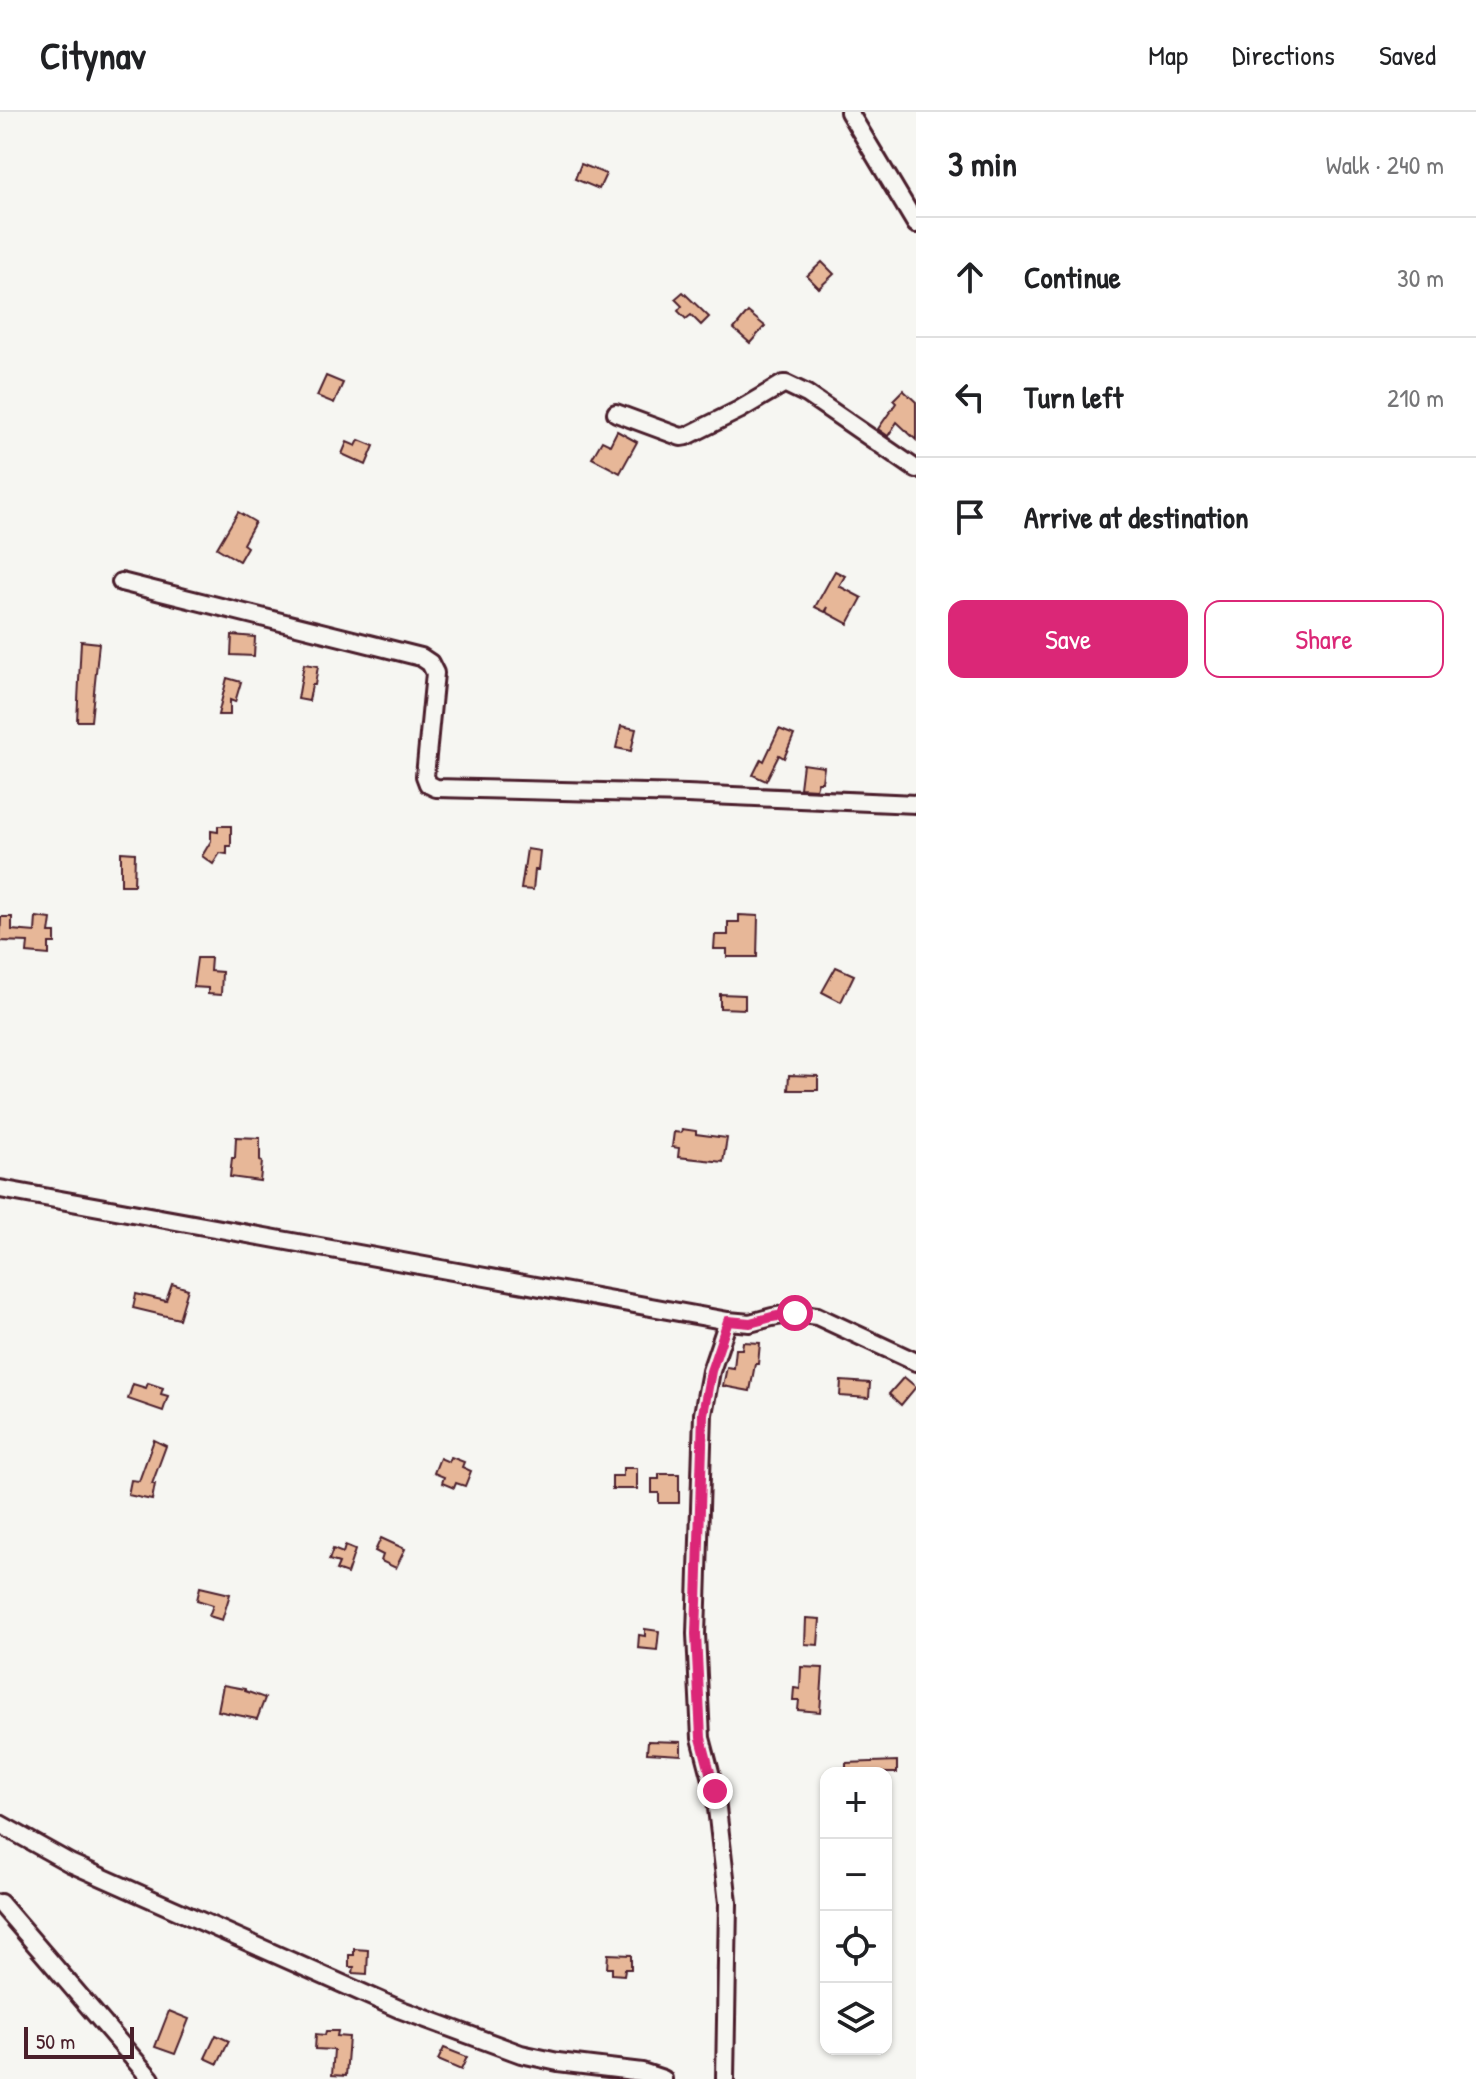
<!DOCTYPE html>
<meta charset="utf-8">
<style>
:root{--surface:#fff;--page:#f2f2f2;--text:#202124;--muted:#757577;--line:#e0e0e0;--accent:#db2777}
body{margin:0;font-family:"Patrick Hand",sans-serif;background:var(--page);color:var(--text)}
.controls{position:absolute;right:24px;bottom:24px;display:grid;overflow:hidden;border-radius:16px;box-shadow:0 2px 6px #0004}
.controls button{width:72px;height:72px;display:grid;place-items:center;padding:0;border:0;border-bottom:2px solid var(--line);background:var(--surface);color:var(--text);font:40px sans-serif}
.scale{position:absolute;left:24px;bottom:20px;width:110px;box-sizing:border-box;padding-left:8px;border:4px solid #4a1f2b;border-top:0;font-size:22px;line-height:28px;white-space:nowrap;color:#4a1f2b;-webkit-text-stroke:6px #f6f6f2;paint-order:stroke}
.stop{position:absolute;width:24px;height:24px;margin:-18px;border:6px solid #db2777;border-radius:50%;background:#fff}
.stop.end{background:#db2777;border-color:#fff;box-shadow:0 2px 8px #0008}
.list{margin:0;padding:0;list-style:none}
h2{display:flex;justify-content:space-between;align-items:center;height:104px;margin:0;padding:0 32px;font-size:34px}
h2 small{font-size:26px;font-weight:400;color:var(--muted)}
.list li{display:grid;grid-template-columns:52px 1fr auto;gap:24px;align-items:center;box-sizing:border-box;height:120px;padding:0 32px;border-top:2px solid var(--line)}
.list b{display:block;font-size:30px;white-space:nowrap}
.list em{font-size:26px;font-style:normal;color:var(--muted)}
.actions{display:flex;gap:16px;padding:24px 32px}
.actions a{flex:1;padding:18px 0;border:2px solid var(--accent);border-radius:16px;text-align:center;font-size:28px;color:var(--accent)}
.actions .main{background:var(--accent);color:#fff}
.icon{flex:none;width:44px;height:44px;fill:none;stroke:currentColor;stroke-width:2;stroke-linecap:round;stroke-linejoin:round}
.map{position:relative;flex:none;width:916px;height:1967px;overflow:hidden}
header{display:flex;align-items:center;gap:48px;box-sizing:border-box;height:112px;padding:0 40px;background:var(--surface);border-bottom:2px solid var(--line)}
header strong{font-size:38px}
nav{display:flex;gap:44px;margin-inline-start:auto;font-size:28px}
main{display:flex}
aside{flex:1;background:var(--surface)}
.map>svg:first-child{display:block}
.building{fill:#e7b798;stroke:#4a1f2b;stroke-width:2}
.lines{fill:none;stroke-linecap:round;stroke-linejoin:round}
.minor-casing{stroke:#4a1f2b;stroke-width:22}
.minor{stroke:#f6f6f2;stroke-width:16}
.route{stroke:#db2777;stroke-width:10}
</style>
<header>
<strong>Citynav</strong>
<nav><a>Map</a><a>Directions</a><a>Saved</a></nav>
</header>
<main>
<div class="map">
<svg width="916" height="1967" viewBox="0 0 916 1967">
<rect width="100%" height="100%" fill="#f6f6f2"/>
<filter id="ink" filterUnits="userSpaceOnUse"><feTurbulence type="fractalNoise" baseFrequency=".0125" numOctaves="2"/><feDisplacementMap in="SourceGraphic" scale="16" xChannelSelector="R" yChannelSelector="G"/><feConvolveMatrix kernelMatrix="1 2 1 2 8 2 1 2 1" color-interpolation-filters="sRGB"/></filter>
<g filter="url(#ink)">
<g class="building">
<path d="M581,52L606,62L599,77L575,67Z"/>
<path d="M822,150L834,162L819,176L807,164Z"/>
<path d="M683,180L709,205L701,213L691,203L686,207L678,199L682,194L675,187Z"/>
<path d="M748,200L765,214L750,231L734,217Z"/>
<path d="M326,264L343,271L334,291L317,284Z"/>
<path d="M903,278L916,290V328L897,310L888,324L878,317L896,291L893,288Z"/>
<path d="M617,319L637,330L620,361L592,346L602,329L610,333Z"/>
<path d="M359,328L374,334L366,353L342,342L347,330L356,334Z"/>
<path d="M238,400L255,410L243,432L247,435L239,449L217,436Z"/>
<path d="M835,459L845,464L839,474L862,486L848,512L826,500L828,495L825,500L815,495Z"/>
<path d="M232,523L255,525L254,544L231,543Z"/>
<path d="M81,529L99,531L91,609H77Z"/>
<path d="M304,552L318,554L315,573H312L309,589L298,587Z"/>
<path d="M227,566L241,570L235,590L230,588V603H218Z"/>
<path d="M621,614L636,617L631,639L616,636Z"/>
<path d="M779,617L794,623L784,646L779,643L766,669L753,663L761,647L764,649Z"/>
<path d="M803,652L824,655L822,670H818L816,677L800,676Z"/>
<path d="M218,714H231V734H227V742L220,741L213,752L202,744L211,729V719L218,720Z"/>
<path d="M527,737L540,739L538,758H535L533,778L521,777Z"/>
<path d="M121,740L135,741L134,773H121Z"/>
<path d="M739,803L758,804L757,845H727V837H714L715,823H728V810H739Z"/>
<path d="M1,805H12V818L35,820L36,805L51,807L49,821H55V831H49V843L27,841L28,830L0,829Z"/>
<path d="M197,846H211L210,859L222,860L221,883L208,882V876L193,875Z"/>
<path d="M836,855L854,863L841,890L822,880Z"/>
<path d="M720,882L745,883V897L720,896Z"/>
<path d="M789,963L818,964V978H788Z"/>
<path d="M682,1017L696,1019V1022L727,1026L723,1050L678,1045L679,1036L672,1035L674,1020L681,1021Z"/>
<path d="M236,1025L260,1026V1049L262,1050L260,1069L230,1065L232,1046H235Z"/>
<path d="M172,1172L188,1177L179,1207L133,1196L136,1182L166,1189Z"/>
<path d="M743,1230L760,1231L758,1252H755L750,1279L723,1274L727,1255L734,1256L736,1237H742Z"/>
<path d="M904,1265L916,1275L901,1293L889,1282Z"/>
<path d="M841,1269L870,1271L869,1286L840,1284Z"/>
<path d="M148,1271L163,1276L161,1282L168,1284L163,1299L128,1287L133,1272L146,1276Z"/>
<path d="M154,1328L166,1334L152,1372H155L152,1388L128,1383L131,1368L139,1369Z"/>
<path d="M451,1345L464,1350L462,1355L471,1359L465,1374L456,1371L454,1376L442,1371L444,1365L434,1361L440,1346L449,1350Z"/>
<path d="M623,1356H637V1377H612V1364H623Z"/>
<path d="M659,1362H679V1391H659V1381H652V1367H659Z"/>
<path d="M381,1426L405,1437L396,1456L381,1449L383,1443L375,1439Z"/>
<path d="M345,1434L355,1438L347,1462L336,1458L339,1451L329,1448L333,1437L343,1441Z"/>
<path d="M200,1475L230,1482L222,1508L209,1504L213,1493L197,1488Z"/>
<path d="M806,1506L820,1507L818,1533L805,1532Z"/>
<path d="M645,1517L659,1519L657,1538L638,1536L639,1523L645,1524Z"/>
<path d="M801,1555L823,1556L820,1600L798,1598L799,1588H793L794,1576L800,1577Z"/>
<path d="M223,1573L245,1577V1579L265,1586L257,1607L218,1599Z"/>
<path d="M648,1629L681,1630V1643L647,1641Z"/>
<path d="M897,1649V1661H846V1651Z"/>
<path d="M354,1837L368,1838L367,1862L353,1861L354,1855H349V1843H354Z"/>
<path d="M608,1842L631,1843V1857H625L624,1863L612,1862V1856H607Z"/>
<path d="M169,1899L189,1907L175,1942L155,1935Z"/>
<path d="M326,1919H338L337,1924L349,1925L346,1964L332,1963L334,1938L315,1937L316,1922L325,1923Z"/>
<path d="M216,1923L229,1929L218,1952L205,1946Z"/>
<path d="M444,1936L467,1945L461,1958L438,1948Z"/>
</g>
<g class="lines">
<defs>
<g id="minor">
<path d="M849,0L916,112"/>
<path d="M616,301L681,325L687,324L739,298L783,272H786L807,282L916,357"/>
<path d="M121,470L421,545L430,551L435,561L425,664L428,672L436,676L687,682L916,692"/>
<path d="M0,1077L728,1209L750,1211L772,1205L795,1201L817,1204L916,1250"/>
<path d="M0,1712L70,1751L399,1897L521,1942L558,1950L642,1960L663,1967"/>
<path d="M0,1791L151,1967"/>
<path d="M725,1967L728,1791L715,1679L701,1626L696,1522L703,1302L711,1259L728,1209"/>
</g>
</defs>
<use href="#minor" class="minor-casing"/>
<use href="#minor" class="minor"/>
</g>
</g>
<g class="lines" filter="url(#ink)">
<path class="route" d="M715,1679L701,1626L696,1522L703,1302L711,1259L728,1209L750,1211L772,1205L795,1201"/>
</g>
</svg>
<div class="controls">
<button>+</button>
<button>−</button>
<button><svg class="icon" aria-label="locate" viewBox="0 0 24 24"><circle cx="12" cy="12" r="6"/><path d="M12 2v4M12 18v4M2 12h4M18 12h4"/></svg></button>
<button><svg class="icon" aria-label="layers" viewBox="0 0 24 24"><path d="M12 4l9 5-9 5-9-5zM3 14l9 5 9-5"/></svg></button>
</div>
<div class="scale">50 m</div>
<div class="stop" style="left:795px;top:1201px"></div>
<div class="stop end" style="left:715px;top:1679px"></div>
</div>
<aside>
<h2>3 min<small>Walk · 240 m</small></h2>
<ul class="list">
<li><svg class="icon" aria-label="ahead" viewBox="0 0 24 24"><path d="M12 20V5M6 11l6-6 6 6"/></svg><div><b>Continue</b></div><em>30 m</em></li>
<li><svg class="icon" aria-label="left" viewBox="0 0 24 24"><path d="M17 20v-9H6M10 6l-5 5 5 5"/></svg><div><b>Turn left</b></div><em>210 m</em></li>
<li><svg class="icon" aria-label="arrive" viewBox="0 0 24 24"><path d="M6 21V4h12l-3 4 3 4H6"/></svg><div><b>Arrive at destination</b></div></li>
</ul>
<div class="actions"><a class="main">Save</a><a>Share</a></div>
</aside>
</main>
